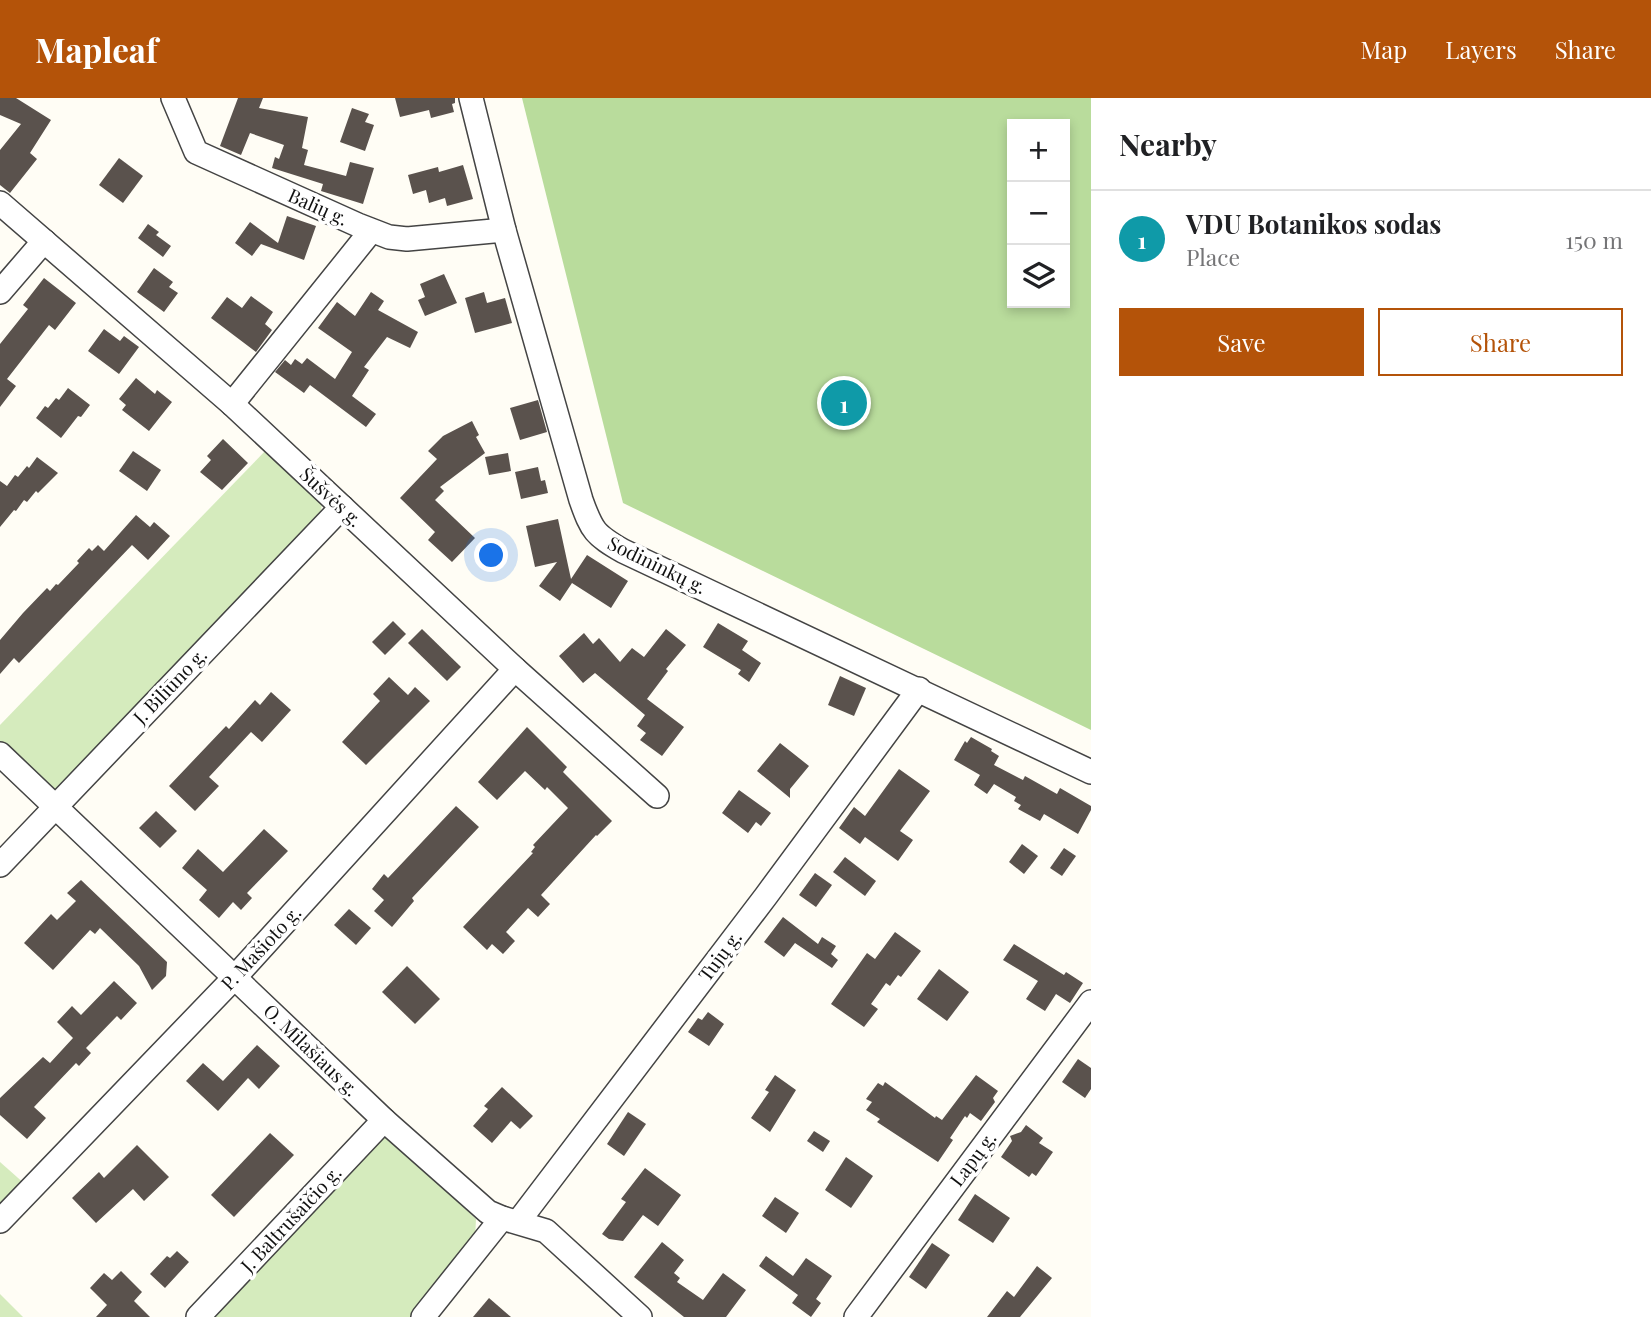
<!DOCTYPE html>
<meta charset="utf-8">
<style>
:root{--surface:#fff;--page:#f2f2f2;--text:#202124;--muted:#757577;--line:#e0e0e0;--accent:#b45309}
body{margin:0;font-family:"Playfair Display",serif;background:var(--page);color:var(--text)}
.controls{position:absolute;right:21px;top:21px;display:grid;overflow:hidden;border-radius:0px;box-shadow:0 4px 10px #0003}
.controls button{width:63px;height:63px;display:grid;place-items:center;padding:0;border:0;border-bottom:2px solid var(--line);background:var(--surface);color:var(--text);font:35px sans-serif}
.you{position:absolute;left:492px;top:458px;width:24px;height:24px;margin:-18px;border:5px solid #fff;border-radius:50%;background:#1a73e8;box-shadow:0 0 0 10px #1a73e833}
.badge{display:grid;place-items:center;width:46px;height:46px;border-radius:50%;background:var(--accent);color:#fff;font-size:23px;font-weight:700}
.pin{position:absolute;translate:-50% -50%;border:4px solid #fff;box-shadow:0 2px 7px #0006}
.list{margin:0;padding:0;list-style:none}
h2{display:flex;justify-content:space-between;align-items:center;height:91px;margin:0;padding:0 28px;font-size:30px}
h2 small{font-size:23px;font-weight:400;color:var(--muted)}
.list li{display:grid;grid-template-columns:46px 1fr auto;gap:21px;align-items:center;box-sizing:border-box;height:98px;padding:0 28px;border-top:2px solid var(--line)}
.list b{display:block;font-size:26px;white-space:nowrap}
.list p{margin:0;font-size:23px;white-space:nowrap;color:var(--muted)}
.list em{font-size:23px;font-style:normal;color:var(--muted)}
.actions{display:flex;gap:14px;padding:21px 28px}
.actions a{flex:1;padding:16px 0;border:2px solid var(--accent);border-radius:0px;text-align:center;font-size:24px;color:var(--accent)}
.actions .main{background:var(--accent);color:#fff}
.icon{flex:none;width:38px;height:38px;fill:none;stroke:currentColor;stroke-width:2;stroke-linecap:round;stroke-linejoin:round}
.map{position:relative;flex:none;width:1091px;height:1219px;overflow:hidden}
header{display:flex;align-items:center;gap:42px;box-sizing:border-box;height:98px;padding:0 35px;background:var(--accent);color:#fff}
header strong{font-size:33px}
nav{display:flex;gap:38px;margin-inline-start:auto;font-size:24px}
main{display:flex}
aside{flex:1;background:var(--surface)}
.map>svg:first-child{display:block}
.green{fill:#d5ebbd}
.forest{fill:#b9dc9c;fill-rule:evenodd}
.building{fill:#5a524d}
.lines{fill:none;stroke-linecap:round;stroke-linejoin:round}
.minor-casing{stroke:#444;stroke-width:26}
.minor{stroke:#fff;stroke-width:23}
.labels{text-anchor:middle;stroke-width:7;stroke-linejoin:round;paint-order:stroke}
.street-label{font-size:19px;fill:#111;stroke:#fff}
</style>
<header>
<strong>Mapleaf</strong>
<nav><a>Map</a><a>Layers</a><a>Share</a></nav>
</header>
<main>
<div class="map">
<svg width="1091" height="1219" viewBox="0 0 1091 1219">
<rect width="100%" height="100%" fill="#fffdf5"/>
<g class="green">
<path d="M268,350L318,395L322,406L320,418L54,695L0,646V627Z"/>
<path d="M389,1038L476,1121L475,1141L414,1219H205L376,1039Z"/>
<path d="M0,1064L26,1087L0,1111Z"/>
<path d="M0,1196L23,1219H0Z"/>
</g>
<path class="forest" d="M522,0H1091V632L623,405ZM1012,26H1065V205H1012Z"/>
<g class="building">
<path d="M0,0H16L51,22L30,55L37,61L10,95L0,87V52L21,26L0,17Z"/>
<path d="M238,0H263L259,10L308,19L302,50L308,52L304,67L346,78L350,64L374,70L363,106L321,93L323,86L272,70L275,59L279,61L284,47L250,35L241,57L220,48Z"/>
<path d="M395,0H455V5L452,6L454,14L431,20L429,12L400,19Z"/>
<path d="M352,10L369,16L365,24L374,27L365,53L340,44Z"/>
<path d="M119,60L143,78L123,105L99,87Z"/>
<path d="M463,67L473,101L447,108L445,100L429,105L426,92L413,96L408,77L438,69L439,74Z"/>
<path d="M287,118L316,128L304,162L261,146L252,158L235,145L250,124L278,145Z"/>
<path d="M148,126L159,134L156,137L171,148L163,159L138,140Z"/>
<path d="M154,170L173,184L169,189L178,195L164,214L137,194Z"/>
<path d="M444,176L457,205L425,218L418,202L425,199L420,186Z"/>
<path d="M44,180L76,205L55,232L49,227L7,281L16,288L0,309V246L28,211L23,207Z"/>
<path d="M371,194L384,203L378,212L418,234L410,250L387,239L364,269L369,272L352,298L376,316L366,329L310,287L304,295L275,274L285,262L291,267L295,261L302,266L307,260L335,281L352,254L318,230L337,204L355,218Z"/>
<path d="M484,194L487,205L505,200L512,225L475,235L465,200Z"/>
<path d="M251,198L273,214L265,226L272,232L256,254L211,220L227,199L242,210Z"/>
<path d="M104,231L120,243L124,238L139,249L119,276L88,253Z"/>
<path d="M136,280L155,296L157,292L172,304L149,333L122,312L126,307L119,301Z"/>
<path d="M68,290L90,307L81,319L78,318L61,340L36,320L45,308L48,310L56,300L59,302Z"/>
<path d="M538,302L547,334L520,342L510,310Z"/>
<path d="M472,323L479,337L476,339L485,355L440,389L444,393L435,402L475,440L452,464L428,442L435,434L400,400L437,361L428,353L443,338Z"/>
<path d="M223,341L248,365L222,392L200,374L211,362L207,358Z"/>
<path d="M133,353L161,372L147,393L119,373Z"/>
<path d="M508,355L511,373L489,377L485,359Z"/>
<path d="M37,359L58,375L38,395L36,393L27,404L24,402L16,413L14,412L0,429V383L7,388L15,377L18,379L27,368L29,370Z"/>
<path d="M538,369L541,383L545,382L548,395L521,401L515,374Z"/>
<path d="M136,417L150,429L154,424L170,438L148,462L132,447L19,565L14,560L0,576V542L23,515L47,490L50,493L56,486L58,487L79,465L77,463L89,450L92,453L98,447L104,453Z"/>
<path d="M558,421L571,481L587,457L628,483L611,510L572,485L560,503L539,488L557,464L535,469L526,428Z"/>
<path d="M393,523L406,536L385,557L372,544Z"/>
<path d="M718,525L748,543L742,552L761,565L749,584L738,576L741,572L703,549Z"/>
<path d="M422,531L461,569L447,583L408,545Z"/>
<path d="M666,531L686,547L666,571L668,573L647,601L684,629L662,658L640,642L646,635L637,628L645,617L595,575L583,585L559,558L584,535L593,546L599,540L620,564L632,550L644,559Z"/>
<path d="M840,578L866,590L854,618L828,607Z"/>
<path d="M389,579L408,597L415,589L430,603L366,667L342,644L380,603L373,596Z"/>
<path d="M271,594L291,612L262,644L251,634L209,679L219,688L195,713L169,688L226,628L229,631L255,602L260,607Z"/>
<path d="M527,629L567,669L563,674L612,723L597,738L596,737L541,797L550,806L538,819L528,810L506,834L515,843L503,856L492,846L487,852L463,829L533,755L531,754L535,749L533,747L568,710L547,689L545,692L525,673L497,702L478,684Z"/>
<path d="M971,639L992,651L991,653L999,658L994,667L1023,682L1025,678L1057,696L1060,690L1091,708V712L1078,736L1044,716L1040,723L1018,711L1021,707L1014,703L1016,699L994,686L987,696L974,687L980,677L954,662L965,643L967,645Z"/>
<path d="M780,645L809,668L790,691V700L757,673Z"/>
<path d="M899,671L930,693L900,733L913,742L898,763L865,739L860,746L839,730L854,709L865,718Z"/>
<path d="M739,692L771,715L761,728L756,724L748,735L722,715Z"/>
<path d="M456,708L479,729L412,800L414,803L392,829L374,813L384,802L372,791L384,776L388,780Z"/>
<path d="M156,713L177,733L160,750L139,730Z"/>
<path d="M264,731L288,753L247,795L252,800L241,812L233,804L219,820L199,802L207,792L182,770L198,751L223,774Z"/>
<path d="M1022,746L1038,758L1024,776L1009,764Z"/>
<path d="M1064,750L1076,758L1062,778L1050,770Z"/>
<path d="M845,759L876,783L865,798L833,774Z"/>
<path d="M815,775L832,787L816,809L799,797Z"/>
<path d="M81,782L167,864L166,878L152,892L139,868L100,830L95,836L90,832L53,872L24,845L51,816L57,822L76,803L67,795Z"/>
<path d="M349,811L371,830L356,847L334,827Z"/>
<path d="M783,819L818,846L822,839L836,848L831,856L838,862L832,870L795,845L784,859L764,844Z"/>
<path d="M895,834L921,853L901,879L898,877L890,888L886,885L871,906L878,911L864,929L831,906L867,855L875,861Z"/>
<path d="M1014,846L1064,877L1066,874L1083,885L1070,905L1056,896L1045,913L1026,901L1038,883L1003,862Z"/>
<path d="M407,868L440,901L415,926L382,894Z"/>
<path d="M939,871L969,894L947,923L917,901Z"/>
<path d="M114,883L137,905L121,922L117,918L86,950L91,955L79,968L76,965L34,1009L46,1020L27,1041L0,1017V1000L43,959L50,965L73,940L57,924L72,908L81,917Z"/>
<path d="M708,914L724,926L709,948L688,934L698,920L702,922Z"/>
<path d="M257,947L280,968L259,991L248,980L218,1013L186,983L203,965L223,983Z"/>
<path d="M1078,961L1091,970V991L1085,1000L1062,984Z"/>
<path d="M775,977L796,992L770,1034L751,1020L769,994L765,992Z"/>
<path d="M976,977L998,993L993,1000L995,1004L981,1023L970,1015L967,1020L965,1018L950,1040L953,1042L938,1064L877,1024L880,1021L866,1012L872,1004L866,1001L878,985L883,988L885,984L935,1020L936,1018L942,1022Z"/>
<path d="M502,989L533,1018L520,1031L511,1023L492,1045L473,1028L488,1011L484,1008Z"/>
<path d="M628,1014L646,1026L624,1058L607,1046Z"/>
<path d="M1026,1027L1043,1040L1039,1045L1053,1054L1036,1078L1032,1075L1029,1079L1001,1059L1012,1043L1010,1038L1021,1034Z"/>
<path d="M814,1033L830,1043L823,1054L807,1043Z"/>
<path d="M270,1035L294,1057L234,1119L211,1097Z"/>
<path d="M137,1047L169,1079L144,1103L133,1091L96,1125L72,1100L99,1074L104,1080Z"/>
<path d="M846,1059L873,1078L851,1110L825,1092Z"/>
<path d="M645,1070L681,1097L658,1128L643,1117L623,1143L609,1141L602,1136L626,1104L621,1101Z"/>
<path d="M975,1096L1010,1120L993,1145L958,1122Z"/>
<path d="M775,1099L799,1115L786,1135L762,1118Z"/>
<path d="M662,1144L684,1162L674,1175L680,1180L677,1184L703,1202L723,1175L746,1192L726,1219H684L634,1179Z"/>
<path d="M932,1145L950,1157L926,1191L909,1179Z"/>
<path d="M177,1153L189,1164L165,1190L150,1176L167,1158L170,1160Z"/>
<path d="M766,1158L793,1178L806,1160L832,1178L816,1201L821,1205L811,1219L792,1205L798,1197L759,1168Z"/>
<path d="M1037,1168L1052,1180L1020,1219H987L1007,1193L1014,1199Z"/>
<path d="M121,1173L142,1194L134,1203L150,1219H96L107,1207L90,1190L104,1175L112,1182Z"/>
<path d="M489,1200L511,1219H473Z"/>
</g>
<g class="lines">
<defs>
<g id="minor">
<path d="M173,0L196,54L358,127L389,139L407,141L504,132"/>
<path d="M471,0L504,132L581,402C592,433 595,437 623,453L1091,674"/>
<path d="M0,105L232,306L515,571L657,698"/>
<path d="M0,194L44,143"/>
<path d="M232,306L371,133"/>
<path d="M0,656L384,1022L488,1114L502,1120L546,1133L640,1219"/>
<path d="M0,767L342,409"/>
<path d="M0,1123L235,879L515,571"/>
<path d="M518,1124L766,798L919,591"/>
<path d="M198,1219L384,1022"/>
<path d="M423,1219L502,1120"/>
<path d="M856,1219L1091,904"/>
</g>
</defs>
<use href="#minor" class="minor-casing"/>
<use href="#minor" class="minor"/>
</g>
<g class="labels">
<g class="street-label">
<text transform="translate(318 109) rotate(24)" y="7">Balių g.</text>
<text transform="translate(331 399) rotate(43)" y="7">Šušvės g.</text>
<text transform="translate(657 467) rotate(26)" y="7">Sodininkų g.</text>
<text transform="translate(170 588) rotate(-46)" y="7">J. Biliūno g.</text>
<text transform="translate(261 850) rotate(-47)" y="7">P. Mašioto g.</text>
<text transform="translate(720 858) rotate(-53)" y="7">Tujų g.</text>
<text transform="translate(311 952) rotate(44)" y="7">O. Milašiaus g.</text>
<text transform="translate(973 1061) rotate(-53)" y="7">Lapų g.</text>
<text transform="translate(291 1121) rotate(-47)" y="7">J. Baltrušaičio g.</text>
</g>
</g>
</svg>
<div class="controls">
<button>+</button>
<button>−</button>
<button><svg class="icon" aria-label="layers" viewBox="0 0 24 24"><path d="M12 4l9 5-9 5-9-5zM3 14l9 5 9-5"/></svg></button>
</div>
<div class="you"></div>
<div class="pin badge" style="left:844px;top:305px;background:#0f9aa8">1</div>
</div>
<aside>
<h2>Nearby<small></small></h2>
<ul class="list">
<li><span class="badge" style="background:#0f9aa8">1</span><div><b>VDU Botanikos sodas</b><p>Place</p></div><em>150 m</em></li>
</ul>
<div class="actions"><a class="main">Save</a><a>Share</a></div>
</aside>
</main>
